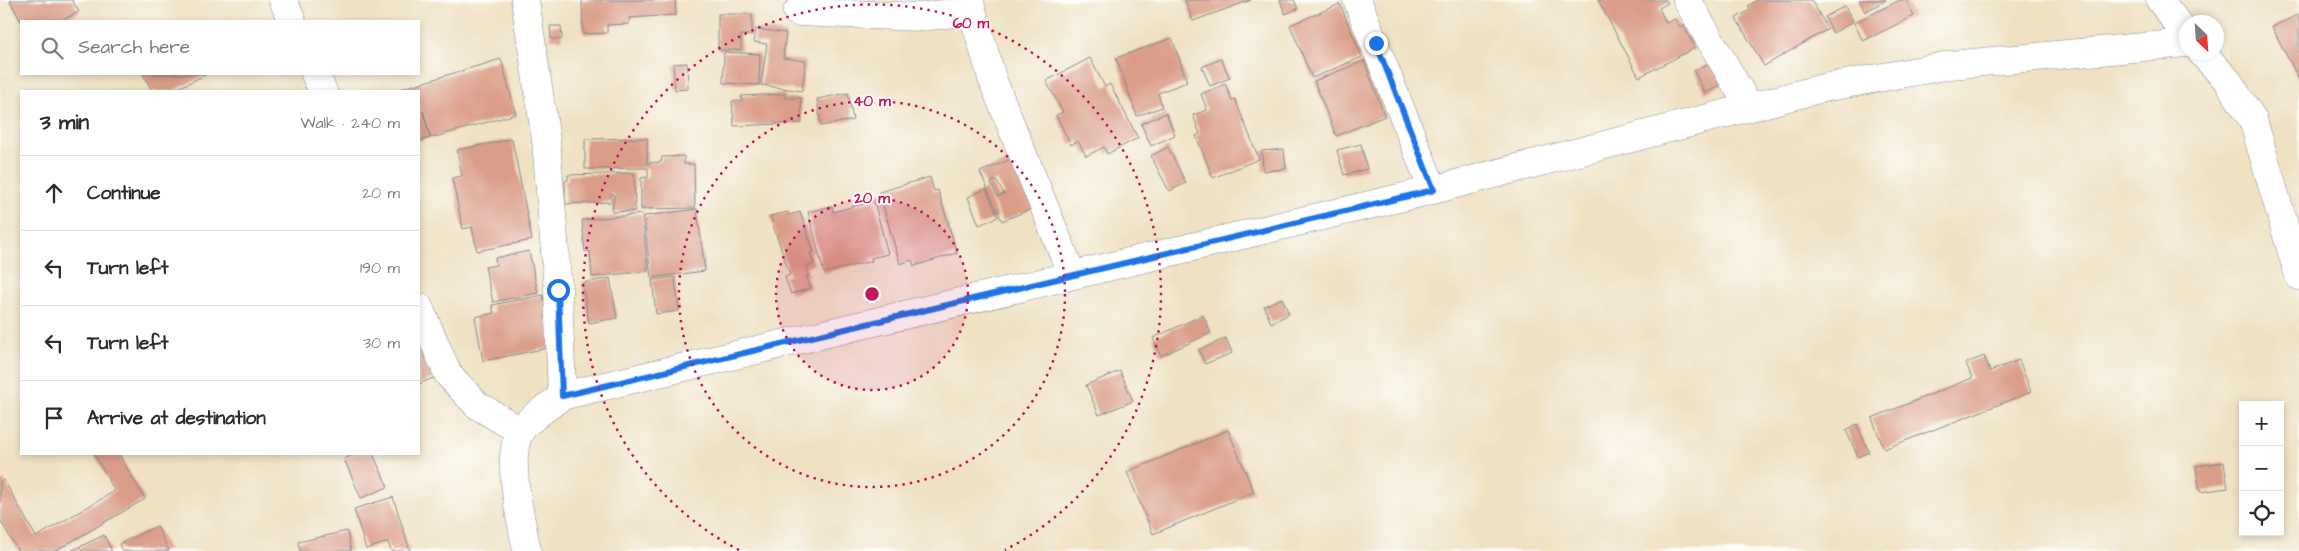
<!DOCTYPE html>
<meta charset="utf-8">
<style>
:root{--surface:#fff;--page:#f7f7f7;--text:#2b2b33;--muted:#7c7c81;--line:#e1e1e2}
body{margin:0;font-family:"Architects Daughter",sans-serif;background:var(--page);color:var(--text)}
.controls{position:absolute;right:15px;bottom:15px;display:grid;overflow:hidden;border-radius:0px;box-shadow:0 2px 8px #0003}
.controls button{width:45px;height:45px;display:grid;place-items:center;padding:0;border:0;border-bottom:1px solid var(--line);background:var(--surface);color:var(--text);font:25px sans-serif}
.compass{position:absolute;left:2179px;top:15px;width:45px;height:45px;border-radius:50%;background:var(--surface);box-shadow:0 2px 8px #0003;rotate:155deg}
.stop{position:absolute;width:15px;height:15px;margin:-11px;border:4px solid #1a73e8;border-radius:50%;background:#fff}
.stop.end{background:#1a73e8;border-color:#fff;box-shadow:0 1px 5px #0008}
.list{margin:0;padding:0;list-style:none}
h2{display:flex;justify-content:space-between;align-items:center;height:65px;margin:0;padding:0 20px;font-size:21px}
h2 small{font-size:16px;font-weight:400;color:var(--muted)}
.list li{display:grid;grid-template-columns:32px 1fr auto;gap:15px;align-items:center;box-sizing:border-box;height:75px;padding:0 20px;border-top:1px solid var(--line)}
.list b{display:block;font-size:19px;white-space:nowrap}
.list em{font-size:16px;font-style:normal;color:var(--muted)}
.icon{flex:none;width:28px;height:28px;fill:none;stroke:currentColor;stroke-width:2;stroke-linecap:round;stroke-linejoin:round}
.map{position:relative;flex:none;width:2299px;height:551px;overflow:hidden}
.search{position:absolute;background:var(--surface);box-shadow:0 2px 8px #0003;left:20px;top:20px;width:400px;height:55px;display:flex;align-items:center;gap:12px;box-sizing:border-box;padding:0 18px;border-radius:0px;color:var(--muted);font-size:19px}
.panel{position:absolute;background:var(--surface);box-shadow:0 2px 8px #0003;left:20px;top:90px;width:400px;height:365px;border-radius:0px}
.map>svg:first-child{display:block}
.building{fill:#da9d88;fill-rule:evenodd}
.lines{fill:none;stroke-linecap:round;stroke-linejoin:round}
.minor-casing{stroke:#858890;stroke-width:29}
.minor{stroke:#fff;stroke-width:28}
.route{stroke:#1a73e8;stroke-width:6}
.ring{fill:none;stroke:#c2185b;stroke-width:2.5;stroke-dasharray:2.5 5}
.centre{fill:#c2185b;stroke:#fdfcf7;stroke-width:2.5}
.ring-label{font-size:15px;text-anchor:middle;font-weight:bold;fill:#c2185b;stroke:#fdfcf7;stroke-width:4;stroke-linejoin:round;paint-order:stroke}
</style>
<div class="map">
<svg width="2299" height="551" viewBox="0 0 2299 551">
<rect width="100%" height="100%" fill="#fdfcf7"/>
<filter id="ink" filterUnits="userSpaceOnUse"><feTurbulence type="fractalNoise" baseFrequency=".02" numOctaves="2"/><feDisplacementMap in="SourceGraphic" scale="10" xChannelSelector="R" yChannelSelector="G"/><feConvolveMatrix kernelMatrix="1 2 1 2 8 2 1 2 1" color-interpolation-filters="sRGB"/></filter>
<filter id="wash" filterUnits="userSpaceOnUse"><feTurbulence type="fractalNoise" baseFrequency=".0096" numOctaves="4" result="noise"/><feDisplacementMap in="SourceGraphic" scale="20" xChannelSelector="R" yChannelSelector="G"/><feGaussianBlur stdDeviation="1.12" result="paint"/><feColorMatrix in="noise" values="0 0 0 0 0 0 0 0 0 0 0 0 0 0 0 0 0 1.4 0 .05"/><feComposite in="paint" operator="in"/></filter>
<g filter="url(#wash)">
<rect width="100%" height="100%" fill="#efe1c2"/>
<g id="blocks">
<g class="building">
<path d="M13,0H72L79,12L60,21H21L10,1Z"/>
<path d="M582,0H675L676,15L629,18V24L607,25V33L583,34Z"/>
<path d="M1185,0H1251L1193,21Z"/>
<path d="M1280,0H1294L1298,9L1285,14Z"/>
<path d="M1598,0H1666L1668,3L1659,8L1666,23L1675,19L1680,27L1683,25L1695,48L1639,77Z"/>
<path d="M1757,0H1811L1828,29L1764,66L1736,18L1750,10L1748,6Z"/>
<path d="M1859,0H1886L1865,12Z"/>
<path d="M1900,0H1906L1914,16L1863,41L1854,23Z"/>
<path d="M1340,4L1362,57L1312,78L1290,25Z"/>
<path d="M1845,6L1853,22L1833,33L1825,17Z"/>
<path d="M718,14H752V35H741V50H718Z"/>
<path d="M2299,14V80L2272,27Z"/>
<path d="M550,26H561L562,39H551Z"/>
<path d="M756,29L786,33L783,58L806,61L802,91L761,85L767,44L754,42Z"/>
<path d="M1172,38L1187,82L1158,93L1162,107L1137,116L1116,58Z"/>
<path d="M724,52L760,54L759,85L723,83Z"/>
<path d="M1090,58L1105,87L1110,84L1138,138L1107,154L1104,147L1086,156L1078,141L1071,145L1056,115L1063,112L1046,81Z"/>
<path d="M501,59L516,114L431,138L423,111L430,138L419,141V91H394Z"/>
<path d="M1221,59L1230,78L1210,86L1202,67Z"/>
<path d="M1717,59L1729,81L1705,93L1694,71Z"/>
<path d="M1364,61L1385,116L1336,136L1314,81Z"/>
<path d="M687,63L688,89L675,90L673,64Z"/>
<path d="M143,74H207L172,91H152Z"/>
<path d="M1225,84L1232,100L1235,99L1259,159L1213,178L1196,136L1200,134L1193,115L1207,110L1201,94Z"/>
<path d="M848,93L853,120L821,126L817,99Z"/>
<path d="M785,94V98H801L802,123L734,126L732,101H742L741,96Z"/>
<path d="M1166,113L1175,135L1151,146L1141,124Z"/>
<path d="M647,138V163L661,162L662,157L684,156V164H694L695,208L641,209V178L648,177V168L585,169V139Z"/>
<path d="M512,139L532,240L477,251L472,227L463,229L452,178L462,176L457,150Z"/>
<path d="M1361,144L1367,169L1344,175L1337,150Z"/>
<path d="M1168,147L1186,183L1169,191L1151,156Z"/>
<path d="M1284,149L1286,169L1263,171L1262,151Z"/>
<path d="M1014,158L1036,207L1002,221L980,172ZM996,180L1004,194L998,197L991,183Z"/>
<path d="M634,173L635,211L612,212L614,194H611V202L565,204V181L568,180V175Z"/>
<path d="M930,177L934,191L938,190L957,253L914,266L912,260L900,264L879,192Z"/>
<path d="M986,189L998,217L979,225L968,197Z"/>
<path d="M874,201L888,254L871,258L872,261L824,273L808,212L832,206L833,212Z"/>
<path d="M697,209L705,271L651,278L644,216Z"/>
<path d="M788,212L789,215L800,212L814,252L810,253L814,264L806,267L809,275L806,276L811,288L791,294L785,277L790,275L770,216Z"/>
<path d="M642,214L648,271L592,277L590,251L585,252L582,220Z"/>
<path d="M529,251L538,293L493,302L485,267L496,265L495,258Z"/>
<path d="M675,277L679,311L656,314L652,280Z"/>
<path d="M610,278L617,318L589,323L582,283Z"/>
<path d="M543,295L553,347L483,361L475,317L494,313L492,305Z"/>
<path d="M1282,298L1289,314L1271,323L1264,306Z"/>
<path d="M1203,315L1211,333L1161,356L1153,338Z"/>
<path d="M419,337L436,377L419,384Z"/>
<path d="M1226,338L1232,353L1205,364L1199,350Z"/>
<path d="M1984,356L1990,371L2019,360L2031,392L1884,449L1872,418L1972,378L1966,363Z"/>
<path d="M1120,371L1133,401L1099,415L1086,385Z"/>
<path d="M1857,424L1869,452L1858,457L1846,430Z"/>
<path d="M1228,430L1254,492L1153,534L1127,472Z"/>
<path d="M94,454H119L145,499L55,551H18L0,520V482L4,480L36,537L115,491Z"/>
<path d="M355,454H373L388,487L361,498L344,459Z"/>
<path d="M2224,462L2228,488L2200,492L2196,466Z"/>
<path d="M393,497L410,551H391L388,542L366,549L354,509Z"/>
<path d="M157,526L169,551H122L119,544Z"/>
<path d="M347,531L351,551H300L298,542Z"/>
<path d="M104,535L112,551H71Z"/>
</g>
</g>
</g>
<g filter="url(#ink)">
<use href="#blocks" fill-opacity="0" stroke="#858890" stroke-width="1"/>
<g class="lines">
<defs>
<g id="minor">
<path d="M283,0L292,21"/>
<path d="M525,0L546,140L558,290L562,396"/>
<path d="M969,0L993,81L1072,275"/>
<path d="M1357,0L1433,190"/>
<path d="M1687,0L1749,107"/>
<path d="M2160,0L2186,35"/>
<path d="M797,12L920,17L971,11"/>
<path d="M2201,52L2228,81L2253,120L2299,276"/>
<path d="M315,74L323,91"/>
<path d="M419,307L448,374L477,405L520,431"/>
<path d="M527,551C522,523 504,455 521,430C528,419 551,405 562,396L1433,190L1823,88L1950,65L2186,43"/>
</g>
</defs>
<use href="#minor" class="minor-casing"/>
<use href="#minor" class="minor"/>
</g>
</g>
<g class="lines" filter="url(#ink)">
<path class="route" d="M558,290L562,396L1434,190L1376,43"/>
</g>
<circle cx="872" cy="294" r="96" fill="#c2185b" fill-opacity=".12"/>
<g class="ring">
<circle cx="872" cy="294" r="96"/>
<circle cx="872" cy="294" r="193"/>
<path d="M739 550A289 289 0 1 1 1005 550"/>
</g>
<circle cx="872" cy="294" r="8" class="centre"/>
<g class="ring-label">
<text x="971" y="28">60 m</text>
<text x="872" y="106">40 m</text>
<text x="872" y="203">20 m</text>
</g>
</svg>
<div class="controls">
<button>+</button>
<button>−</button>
<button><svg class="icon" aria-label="locate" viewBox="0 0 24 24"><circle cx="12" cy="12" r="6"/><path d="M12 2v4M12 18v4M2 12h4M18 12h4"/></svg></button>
</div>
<svg class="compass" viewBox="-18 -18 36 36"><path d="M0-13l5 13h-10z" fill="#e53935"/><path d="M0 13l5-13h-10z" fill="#7c7c81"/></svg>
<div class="stop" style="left:558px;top:290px"></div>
<div class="stop end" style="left:1376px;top:43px"></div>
<div class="search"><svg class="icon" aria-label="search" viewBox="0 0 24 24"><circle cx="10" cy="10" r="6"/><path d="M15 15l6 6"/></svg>Search here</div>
<section class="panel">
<h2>3 min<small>Walk · 240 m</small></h2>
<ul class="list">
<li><svg class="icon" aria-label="ahead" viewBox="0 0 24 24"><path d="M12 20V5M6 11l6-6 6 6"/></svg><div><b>Continue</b></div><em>20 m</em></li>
<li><svg class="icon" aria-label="left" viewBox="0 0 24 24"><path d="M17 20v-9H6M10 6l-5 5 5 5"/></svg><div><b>Turn left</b></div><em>190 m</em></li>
<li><svg class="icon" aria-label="left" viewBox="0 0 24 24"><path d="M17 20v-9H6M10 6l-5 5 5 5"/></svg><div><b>Turn left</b></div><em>30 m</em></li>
<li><svg class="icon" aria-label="arrive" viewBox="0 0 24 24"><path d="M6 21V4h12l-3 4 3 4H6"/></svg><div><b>Arrive at destination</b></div></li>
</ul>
</section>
</div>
